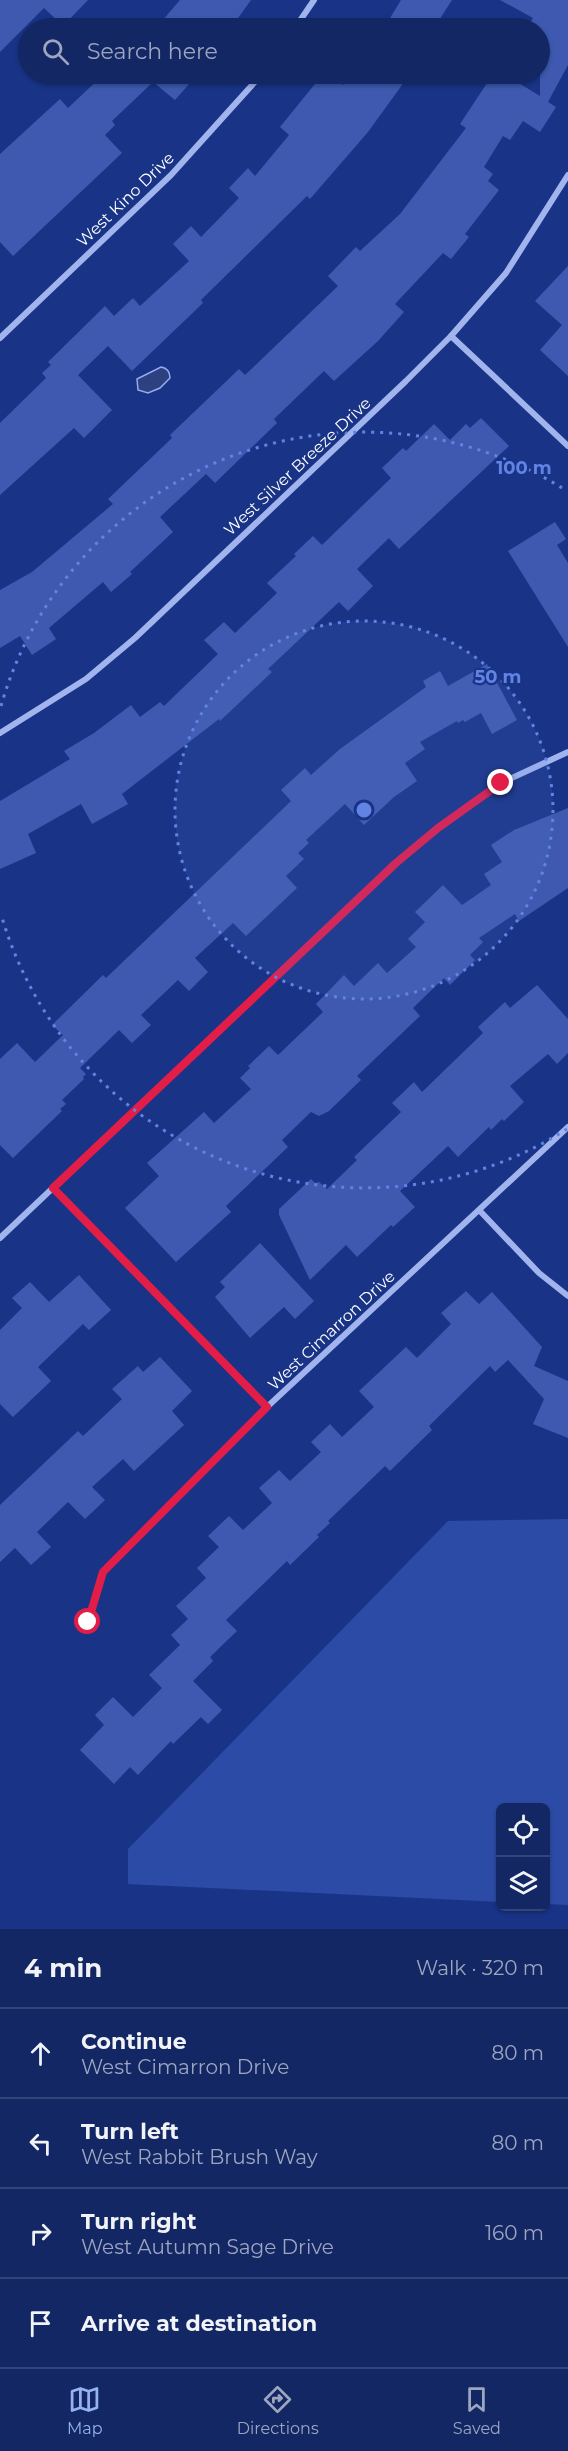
<!DOCTYPE html>
<meta charset="utf-8">
<style>
:root{--surface:#132765;--page:#20336e;--text:#f1f3f6;--muted:#9da5bf;--line:#324479;--accent:#95b2f1}
body{margin:0;font-family:Montserrat,sans-serif;background:var(--page);color:var(--text)}
.controls{position:absolute;right:18px;bottom:18px;display:grid;overflow:hidden;border-radius:9px;box-shadow:0 2px 4px #0004}
.controls button{width:54px;height:54px;display:grid;place-items:center;padding:0;border:0;border-bottom:2px solid var(--line);background:var(--surface);color:var(--text);font:30px sans-serif}
.stop{position:absolute;width:18px;height:18px;margin:-14px;border:4px solid #e11d48;border-radius:50%;background:#fff}
.stop.end{background:#e11d48;border-color:#fff;box-shadow:0 2px 6px #0008}
.list{margin:0;padding:0;list-style:none}
h2{display:flex;justify-content:space-between;align-items:center;height:78px;margin:0;padding:0 24px;font-size:26px}
h2 small{font-size:20px;font-weight:400;color:var(--muted)}
.list li{display:grid;grid-template-columns:39px 1fr auto;gap:18px;align-items:center;box-sizing:border-box;height:90px;padding:0 24px;border-top:2px solid var(--line)}
.list b{display:block;font-size:22px;white-space:nowrap}
.list p{margin:0;font-size:20px;white-space:nowrap;color:var(--muted)}
.list em{font-size:20px;font-style:normal;color:var(--muted)}
.icon{flex:none;width:33px;height:33px;fill:none;stroke:currentColor;stroke-width:2;stroke-linecap:round;stroke-linejoin:round}
.map{position:relative;flex:none;width:568px;height:1929px;overflow:hidden}
.search{position:absolute;background:var(--surface);box-shadow:0 2px 4px #0004;left:18px;right:18px;top:18px;height:66px;display:flex;align-items:center;gap:15px;box-sizing:border-box;padding:0 21px;border-radius:33px;color:var(--muted);font-size:22px}
.sheet{height:438px;background:var(--surface)}
nav{display:flex;justify-content:space-around;align-items:center;box-sizing:border-box;height:84px;border-top:2px solid var(--line);background:var(--surface);font-size:16px;color:var(--muted)}
nav a{display:grid;justify-items:center;gap:3px}
nav .on{color:var(--accent)}
.map>svg:first-child{display:block}
.green{fill:#2c4ba6}
.water{fill:#2d407f;stroke:#94acef;stroke-width:1.5}
.building{fill:#3e59af}
.lines{fill:none;stroke-linecap:round;stroke-linejoin:round}
.street{stroke:#a1b4ed;stroke-width:6}
.route{stroke:#e11d48;stroke-width:8}
.ring{fill:none;stroke:#6183e4;stroke-width:3;stroke-dasharray:3 6}
.labels{text-anchor:middle;stroke-width:4.5;stroke-linejoin:round;paint-order:stroke}
.street-label{font-size:16px;fill:#fff;stroke:#193487}
.centre{fill:#6183e4;stroke:#193487;stroke-width:3}
.ring-label{font-size:18px;text-anchor:middle;font-weight:bold;fill:#6183e4;stroke:#193487;stroke-width:4.5;stroke-linejoin:round;paint-order:stroke}
</style>
<div class="map">
<svg width="568" height="1929" viewBox="0 0 568 1929">
<rect width="100%" height="100%" fill="#193487"/>
<path class="green" d="M568,1519V1905L546,1904V1808H500V1902L128,1884V1849L448,1521Z"/>
<path class="water" d="M161,367C167,368 170,371 170,378L160,388L148,393L138,390L137,379Z"/>
<g class="building">
<path d="M0,0H88L63,26L44,8L0,52Z"/>
<path d="M180,0H251L231,28H156Z"/>
<path d="M401,0H452L434,28H384Z"/>
<path d="M500,0H568V65L548,102L556,107L540,132L523,121L510,140L503,136L484,167L493,174L488,181L499,190L465,234L469,237L451,259L443,253L395,304L404,312L378,341L334,381L324,371L274,419L277,423L215,483L206,474L160,517L173,532L130,572L132,574L111,592L103,582L49,628L56,639L32,655L20,636L0,648V590L32,572L113,504L108,499L172,438L170,435L239,369L245,375L338,286L328,276L356,247L360,251L400,214L466,128L460,124L493,74H504L540,96V28L529,25L533,18Z"/>
<path d="M104,74H198L175,100L153,82L112,121L115,125L105,135L122,153L13,256L0,242V154L60,99L68,108Z"/>
<path d="M323,74H327L343,85L351,74H410L368,132L310,199L307,196L201,300L203,303L132,371L108,346L78,375L112,410L84,438L74,428L0,495V423L46,378L42,373L51,365L48,362L105,306L114,316L133,298L140,306L189,261L173,244L191,226L201,237L239,198L229,188L248,168L255,176L289,135L280,127Z"/>
<path d="M568,266V376L540,350L562,325L535,301Z"/>
<path d="M481,418L509,446L399,549L389,538L357,569L373,586L348,611L339,602L268,669L272,672L220,721L219,719L122,794L128,804L92,824L81,804L28,834L36,853L0,869V801L70,759L64,751L94,733L131,705L140,717L160,702L164,706L218,654L204,640L224,622L235,633L277,593L267,583L296,556L294,554L313,536L322,545L391,478L382,468L403,448L406,451L434,424L450,440L466,424L470,428Z"/>
<path d="M555,522L566,539L557,545L568,563V647L508,551Z"/>
<path d="M487,664L517,720L492,734L481,713L465,722L463,720L458,723L457,721L420,742L425,749L405,763L417,781L394,797L364,825L345,804L306,840L309,843L298,853L304,859L286,876L297,888L246,936L233,923L195,958L208,972L189,991L178,980L141,1015L151,1025L132,1043L119,1030L80,1068L86,1074L83,1077L84,1079L62,1100L66,1104L60,1109L62,1111L13,1158L0,1145V1059L17,1043L35,1062L63,1035L52,1025L103,975L106,978L291,801L281,790L305,768L311,775L340,749L426,687L423,681L440,671L448,686Z"/>
<path d="M568,808V888L519,921L515,914L479,938L483,942L470,955L475,960L450,985L444,978L413,1008L420,1016L357,1076L361,1080L329,1111L319,1116L311,1112L282,1140L288,1147L226,1206L231,1212L176,1262L125,1208L159,1176L147,1163L204,1112L214,1123L251,1089L240,1078L250,1068L248,1066L269,1046L278,1055L323,1012L316,1004L344,975L354,986L378,963L387,973L416,947L408,939L425,922L415,912L443,885L462,905L491,885L484,874L502,862L491,845L514,830Z"/>
<path d="M537,985L568,1019V1053L557,1064L548,1054L510,1086L524,1102L504,1121L502,1119L491,1130L489,1127L458,1157L448,1146L400,1191L415,1207L393,1227L391,1225L357,1257L346,1245L310,1280L279,1215V1209L311,1179L315,1183L319,1182L327,1189L357,1160L354,1157L401,1112L392,1103L414,1082L422,1092L483,1033L478,1027L505,1002L510,1008Z"/>
<path d="M260,1243L314,1301L295,1319L284,1307L250,1338L215,1297L225,1287L220,1282Z"/>
<path d="M79,1275L111,1310L89,1330L83,1324L38,1367L51,1381L13,1417L0,1404V1330L22,1308L12,1298L30,1282L49,1302Z"/>
<path d="M466,1291L479,1304L492,1292L542,1347L534,1366L568,1381V1438L533,1424L544,1399L508,1360L495,1372L490,1366L429,1426L432,1430L390,1471L385,1466L328,1521L330,1523L317,1535L319,1537L290,1565L287,1561L226,1620L237,1631L210,1657L213,1661L193,1681L222,1710L208,1724L201,1717L173,1744L171,1741L138,1775L130,1767L114,1784L80,1750L104,1725L95,1715L113,1697L133,1717L162,1688L149,1675L180,1645L171,1635L188,1619L176,1606L206,1578L197,1568L219,1547L208,1536L229,1516L243,1530L272,1503L259,1488L279,1470L290,1481L321,1452L311,1442L330,1424L342,1437L374,1407L359,1391L406,1347L417,1358L451,1324L441,1313Z"/>
<path d="M160,1357L192,1391L172,1411L184,1425L134,1471L123,1459L92,1487L105,1500L85,1519L68,1502L37,1532L51,1547L31,1565L15,1548L0,1562V1505L78,1431L83,1436L122,1399L112,1389L138,1366L143,1372Z"/>
</g>
<g class="lines">
<g class="street">
<path d="M295,28L314,0"/>
<path d="M451,336L568,446"/>
<path d="M0,338L171,175L262,74"/>
<path d="M0,733L86,679L135,638L406,381L451,336L506,273L568,175"/>
<path d="M53,1188L267,1407"/>
<path d="M480,1211L539,1273L568,1296"/>
<path d="M0,1238L396,863L438,828L501,783L568,752"/>
<path d="M88,1622L103,1572L267,1407L568,1127"/>
</g>
</g>
<g class="lines">
<path class="route" d="M88,1622L103,1572L267,1407L53,1188L396,863L438,828L501,783"/>
</g>
<circle cx="364" cy="810" r="189" fill="#6183e4" fill-opacity=".12"/>
<g class="ring">
<circle cx="364" cy="810" r="189"/>
<path d="M567 1129A378 378 0 0 1 1 914M1 706A378 378 0 0 1 567 491"/>
</g>
<g class="labels">
<g class="street-label">
<text transform="translate(125 199) rotate(-44)" y="6">West Kino Drive</text>
<text transform="translate(297 466) rotate(-43)" y="6">West Silver Breeze Drive</text>
<text transform="translate(331 1330) rotate(-43)" y="6">West Cimarron Drive</text>
</g>
</g>
<circle cx="364" cy="810" r="9" class="centre"/>
<g class="ring-label">
<text x="524" y="474">100 m</text>
<text x="498" y="683">50 m</text>
</g>
</svg>
<div class="controls">
<button><svg class="icon" aria-label="locate" viewBox="0 0 24 24"><circle cx="12" cy="12" r="6"/><path d="M12 2v4M12 18v4M2 12h4M18 12h4"/></svg></button>
<button><svg class="icon" aria-label="layers" viewBox="0 0 24 24"><path d="M12 4l9 5-9 5-9-5zM3 14l9 5 9-5"/></svg></button>
</div>
<div class="stop" style="left:88px;top:1622px"></div>
<div class="stop end" style="left:501px;top:783px"></div>
<div class="search"><svg class="icon" aria-label="search" viewBox="0 0 24 24"><circle cx="10" cy="10" r="6"/><path d="M15 15l6 6"/></svg>Search here</div>
</div>
<section class="sheet">
<h2>4 min<small>Walk · 320 m</small></h2>
<ul class="list">
<li><svg class="icon" aria-label="ahead" viewBox="0 0 24 24"><path d="M12 20V5M6 11l6-6 6 6"/></svg><div><b>Continue</b><p>West Cimarron Drive</p></div><em>80 m</em></li>
<li><svg class="icon" aria-label="left" viewBox="0 0 24 24"><path d="M17 20v-9H6M10 6l-5 5 5 5"/></svg><div><b>Turn left</b><p>West Rabbit Brush Way</p></div><em>80 m</em></li>
<li><svg class="icon" aria-label="right" viewBox="0 0 24 24"><path d="M7 20v-9h11M14 6l5 5-5 5"/></svg><div><b>Turn right</b><p>West Autumn Sage Drive</p></div><em>160 m</em></li>
<li><svg class="icon" aria-label="arrive" viewBox="0 0 24 24"><path d="M6 21V4h12l-3 4 3 4H6"/></svg><div><b>Arrive at destination</b></div></li>
</ul>
</section>
<nav>
<a class="on"><svg class="icon" aria-label="map" viewBox="0 0 24 24"><path d="M3 6l6-2 6 2 6-2v14l-6 2-6-2-6 2zM9 4v14M15 6v14"/></svg>Map</a>
<a><svg class="icon" aria-label="directions" viewBox="0 0 24 24"><path d="M12 3l9 9-9 9-9-9zM9 14v-3h6M13 9l2 2-2 2"/></svg>Directions</a>
<a><svg class="icon" aria-label="saved" viewBox="0 0 24 24"><path d="M7 4h10v16l-5-4-5 4z"/></svg>Saved</a>
</nav>
